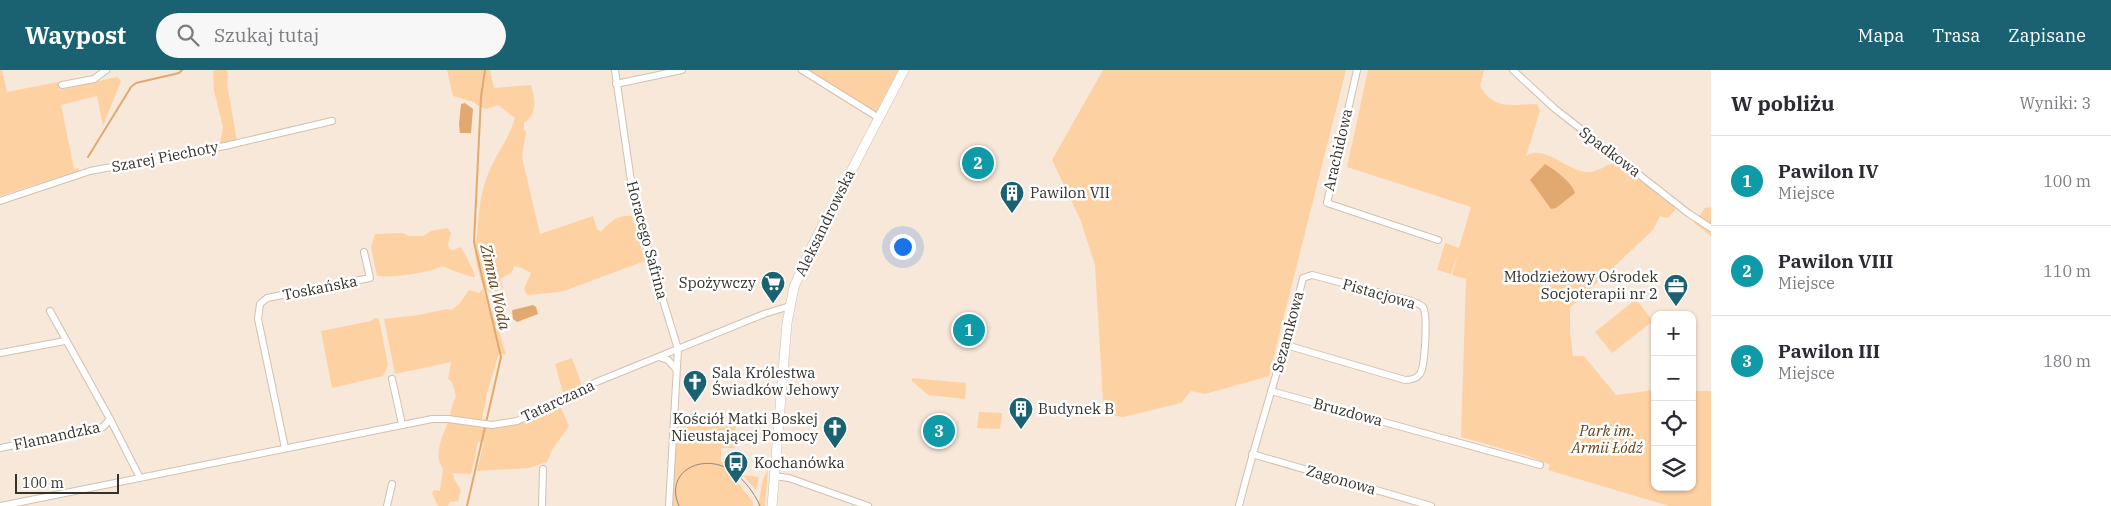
<!DOCTYPE html>
<html lang="pl">
<meta charset="utf-8">
<style>
:root{--surface:#fff;--page:#f7f7f7;--text:#2b2b33;--muted:#7c7c81;--line:#e1e1e2;--accent:#1a6271}
body{margin:0;font-family:"IBM Plex Serif",serif;background:var(--page);color:var(--text)}
.controls{position:absolute;right:15px;bottom:15px;display:grid;overflow:hidden;border-radius:10px;box-shadow:0 1px 4px #0004}
.controls button{width:45px;height:45px;display:grid;place-items:center;padding:0;border:0;border-bottom:1px solid var(--line);background:var(--surface);color:var(--text);font:25px sans-serif}
.scale{position:absolute;left:15px;bottom:12px;width:104px;box-sizing:border-box;padding-left:5px;border:2px solid #36302a;border-top:0;font-size:14px;line-height:18px;white-space:nowrap;color:#36302a;-webkit-text-stroke:4px #fff;paint-order:stroke}
.you{position:absolute;left:902px;top:176px;width:18px;height:18px;margin:-12px;border:4px solid #fff;border-radius:50%;background:#1a73e8;box-shadow:0 0 0 8px #1a73e833}
.badge{display:grid;place-items:center;width:32px;height:32px;border-radius:50%;background:var(--accent);color:#fff;font-size:16px;font-weight:700}
.pin{position:absolute;translate:-50% -50%;border:2px solid #fff;box-shadow:0 1px 5px #0006}
.list{margin:0;padding:0;list-style:none}
h2{display:flex;justify-content:space-between;align-items:center;height:65px;margin:0;padding:0 20px;font-size:21px}
h2 small{font-size:16px;font-weight:400;color:var(--muted)}
.list li{display:grid;grid-template-columns:32px 1fr auto;gap:15px;align-items:center;box-sizing:border-box;height:90px;padding:0 20px;border-top:1px solid var(--line)}
.list b{display:block;font-size:19px;white-space:nowrap}
.list p{margin:0;font-size:16px;white-space:nowrap;color:var(--muted)}
.list em{font-size:16px;font-style:normal;color:var(--muted)}
.icon{flex:none;width:28px;height:28px;fill:none;stroke:currentColor;stroke-width:2;stroke-linecap:round;stroke-linejoin:round}
.map{position:relative;flex:none;width:1711px;height:436px;overflow:hidden}
header{display:flex;align-items:center;gap:30px;box-sizing:border-box;height:70px;padding:0 25px;background:var(--accent);color:#fff}
header strong{font-size:24px}
nav{display:flex;gap:28px;margin-inline-start:auto;font-size:18px}
.search{width:350px;height:45px;background:var(--page);display:flex;align-items:center;gap:12px;box-sizing:border-box;padding:0 18px;border-radius:28px;color:var(--muted);font-size:19px}
main{display:flex}
aside{flex:1;background:var(--surface)}
.map>svg:first-child{display:block}
.green{fill:#fed1a3}
.water{fill:#e1a96f}
.lines{fill:none;stroke-linecap:round;stroke-linejoin:round}
.stream{stroke:#e1a96f;stroke-width:2}
.street-casing{stroke:#d0c1b2;stroke-width:8}
.secondary-casing{stroke:#d0c1b2;stroke-width:10}
.street{stroke:#fff;stroke-width:6}
.secondary{stroke:#fff;stroke-width:9}
.tram{stroke:#94897f;stroke-width:1}
.labels{text-anchor:middle;stroke-width:5;stroke-linejoin:round;paint-order:stroke}
.street-label{font-size:15px;fill:#36302a;stroke:#fff}
.poi-label{font-size:15px;fill:#36302a;stroke:#fff;text-anchor:start}
.park-label{font-size:15px;font-style:italic;fill:#633e11;stroke:#fff}
.water-label{font-size:16px;font-style:italic;fill:#674216;stroke:#fff}
</style>
<header>
<strong>Waypost</strong>
<div class="search"><svg class="icon" aria-label="search" viewBox="0 0 24 24"><circle cx="10" cy="10" r="6"/><path d="M15 15l6 6"/></svg>Szukaj tutaj</div>
<nav><a>Mapa</a><a>Trasa</a><a>Zapisane</a></nav>
</header>
<main>
<div class="map">
<svg width="1711" height="436" viewBox="0 0 1711 436">
<rect width="100%" height="100%" fill="#f8e8d9"/>
<g class="green">
<path d="M0,0H2L7,22L58,12L59,20L117,7L121,11L103,56L97,26L61,35L74,99L79,98V101L0,126Z"/>
<path d="M218,0H227L228,4L227,14L237,71L220,74L223,57L214,21L213,1Z"/>
<path d="M447,0H490L494,18L531,15C535,30 538,43 524,53V60L526,62L522,87L540,164L593,146L597,159L601,162C609,152 619,144 632,146L645,191L561,222L527,225L524,219L531,203L522,198L514,196L512,202L500,209L503,218L492,223L483,218L489,239L493,241L506,285L499,283L487,323L480,358L512,355L559,333L569,356L552,380L547,392L529,398L477,401L484,372H478L471,404L453,403L454,409L461,420L458,431L450,432L448,436H438L432,423L434,420L440,421L443,399C431,382 446,362 450,345C452,337 452,334 456,327L452,312L448,309L451,292L395,304L384,249L419,245L447,239L452,240L460,233L469,220L479,223L483,218C479,202 471,182 477,166C479,140 480,121 491,97C499,80 510,66 515,48L498,35L486,39L477,35L474,32L453,26Z"/>
<path d="M807,0H900L877,43Z"/>
<path d="M1103,0H1346L1269,306L1205,324L1191,321L1181,333L1123,347L1109,345L1103,331L1095,195L1080,149L1052,90Z"/>
<path d="M1368,0H1484L1480,16C1495,41 1511,34 1537,34L1540,41L1526,86C1546,73 1568,104 1591,102C1598,101 1608,94 1616,92L1675,136V140L1668,148L1660,146L1653,160L1570,238V262L1573,286H1584L1616,325L1655,320V417H1692V321H1711V436H1669L1548,400L1550,395L1528,386L1461,367L1466,209L1452,205L1458,182L1451,204L1437,200L1445,173L1459,178L1471,137L1347,97Z"/>
<path d="M1711,137V166L1694,153L1705,138Z"/>
<path d="M447,158L451,163L448,174L449,179L453,180L461,177L473,200L475,207C469,207 449,199 442,196C430,203 391,208 377,206L371,177L375,164L403,163L409,166H423L431,161Z"/>
<path d="M1636,229L1653,251L1612,283L1595,262Z"/>
<path d="M375,248L379,249L388,295L383,306L332,318L321,261L371,251Z"/>
<path d="M572,288L582,315L563,323L555,294Z"/>
<path d="M912,308L966,313L965,329L928,325L912,311Z"/>
<path d="M979,342L1002,343L1000,359L977,358Z"/>
<path d="M677,348L736,354L734,378H721V392L744,393L743,405L759,407L756,420L738,400L734,408L753,432V436H671Z"/>
<path d="M768,400L765,436H758L763,409Z"/>
</g>
<g class="water">
<path d="M465,33L473,39L471,63H460L459,54L461,34Z"/>
<path d="M1545,94C1556,101 1571,111 1575,123L1556,138L1551,139L1530,110Z"/>
<path d="M533,235L536,237L538,244L517,252L513,249L512,241L513,240Z"/>
</g>
<g class="lines">
<g class="stream">
<path d="M88,87L131,17L136,13L179,3L182,0"/>
<path d="M467,436L501,287L474,172L481,27L485,0"/>
</g>
<defs>
<g id="street">
<path d="M615,0L635,139L678,279L669,436"/>
<path d="M802,0L879,48"/>
<path d="M1357,0L1327,133L1438,170"/>
<path d="M1513,0L1554,38L1688,143L1711,158"/>
<path d="M616,14L682,0"/>
<path d="M62,15L94,9L106,0"/>
<path d="M0,131L90,101L225,76L332,51"/>
<path d="M50,241L110,349L140,408"/>
<path d="M0,283L65,271"/>
<path d="M659,287L668,290L676,299"/>
<path d="M392,309L402,354"/>
<path d="M1271,321L1540,395"/>
<path d="M0,378L103,357L110,349"/>
<path d="M285,378L258,249L260,234L267,228L370,208L364,182"/>
<path d="M1252,384L1431,436"/>
<path d="M774,406L789,408L868,436"/>
<path d="M1,436L432,349H448L492,355L517,351L594,313L764,244L790,236"/>
<path d="M387,436L392,414"/>
<path d="M542,436L543,399"/>
<path d="M1239,436C1258,359 1284,285 1303,208L1312,205L1408,230C1413,232 1419,233 1423,237C1428,244 1425,297 1420,304C1416,309 1411,310 1405,310L1286,275"/>
</g>
<path id="secondary" d="M772,436L787,253L794,217L810,180L904,0"/>
</defs>
<use href="#street" class="street-casing"/>
<use href="#secondary" class="secondary-casing"/>
<use href="#street" class="street"/>
<use href="#secondary" class="secondary"/>
<path class="tram" d="M679,436C664,403 699,384 727,398C740,404 755,423 760,436"/>
</g>
<defs>
<symbol id="building-pin" viewBox="-11 -11 22 30"><path d="M0 17L-7.5 6A9.5 9.5 0 1 1 7.5 6Z" fill="#1a6271" stroke="#fff"/><path d="M-4-6H4V6H1V3H-1V6H-4ZM-2.5-4.3h1.7v1.8h-1.7ZM.8-4.3h1.7v1.8H.8ZM-2.5-1h1.7V.8h-1.7ZM.8-1h1.7V.8H.8Z" fill="#fff"/></symbol>
<symbol id="supermarket-pin" viewBox="-11 -11 22 30"><path d="M0 17L-7.5 6A9.5 9.5 0 1 1 7.5 6Z" fill="#1a6271" stroke="#fff"/><path d="M-6-5.5h2.5l.6 2H6L4.5 2H-2.5L-4.4-4H-6ZM-1.5 3.2a1.3 1.3 0 1 0 .1 0ZM3 3.2a1.3 1.3 0 1 0 .1 0Z" fill="#fff"/></symbol>
<symbol id="office-pin" viewBox="-11 -11 22 30"><path d="M0 17L-7.5 6A9.5 9.5 0 1 1 7.5 6Z" fill="#1a6271" stroke="#fff"/><path d="M-6-3h4V-5.5h4V-3h4V5H-6ZM-1-4.5V-3h2v-1.5ZM-6 0V1H6V0Z" fill="#fff"/></symbol>
<symbol id="church-pin" viewBox="-11 -11 22 30"><path d="M0 17L-7.5 6A9.5 9.5 0 1 1 7.5 6Z" fill="#1a6271" stroke="#fff"/><path d="M-1.2-6h2.4v3.5h3.3v2.4h-3.3V6h-2.4V-.1h-3.3v-2.4h3.3Z" fill="#fff"/></symbol>
<symbol id="bus-pin" viewBox="-11 -11 22 30"><path d="M0 17L-7.5 6A9.5 9.5 0 1 1 7.5 6Z" fill="#1a6271" stroke="#fff"/><path d="M-5-6H5V4H4V6H2V4H-2V6H-4V4H-5ZM-3.5-4V0h7V-4ZM-3.5 1.2v1.5H-2V1.2ZM2 1.2v1.5H3.5V1.2Z" fill="#fff"/></symbol>
</defs>
<g fill-rule="evenodd">
<use href="#building-pin" x="998" y="109" width="28" height="38"/>
<use href="#supermarket-pin" x="759" y="199" width="28" height="38"/>
<use href="#office-pin" x="1662" y="202" width="28" height="38"/>
<use href="#church-pin" x="681" y="298" width="28" height="38"/>
<use href="#building-pin" x="1007" y="325" width="28" height="38"/>
<use href="#church-pin" x="821" y="344" width="28" height="38"/>
<use href="#bus-pin" x="722" y="379" width="28" height="38"/>
</g>
<g class="labels">
<g class="street-label">
<text transform="translate(1338 80) rotate(-77)" y="5">Arachidowa</text>
<text transform="translate(1610 82) rotate(37)" y="5">Spadkowa</text>
<text transform="translate(165 87) rotate(-11)" y="5">Szarej Piechoty</text>
<text transform="translate(825 153) rotate(-64)" y="5">Aleksandrowska</text>
<text transform="translate(647 170) rotate(75)" y="5">Horacego Safrina</text>
<text transform="translate(320 218) rotate(-11)" y="5">Toskańska</text>
<text transform="translate(1379 224) rotate(16)" y="5">Pistacjowa</text>
<text transform="translate(1288 262) rotate(-75)" y="5">Sezamkowa</text>
<text transform="translate(558 331) rotate(-25)" y="5">Tatarczana</text>
<text transform="translate(1348 342) rotate(15)" y="5">Bruzdowa</text>
<text transform="translate(57 366) rotate(-12)" y="5">Flamandzka</text>
<text transform="translate(1341 410) rotate(16)" y="5">Zagonowa</text>
</g>
<g class="poi-label">
<text x="1030" y="128">Pawilon VII</text>
<text x="1658" y="212" text-anchor="end">Młodzieżowy Ośrodek<tspan x="1658" dy="17">Socjoterapii nr 2</tspan></text>
<text x="756" y="218" text-anchor="end">Spożywczy</text>
<text x="712" y="308">Sala Królestwa<tspan x="712" dy="17">Świadków Jehowy</tspan></text>
<text x="1038" y="344">Budynek B</text>
<text x="818" y="354" text-anchor="end">Kościół Matki Boskej<tspan x="818" dy="17">Nieustającej Pomocy</tspan></text>
<text x="754" y="398">Kochanówka</text>
</g>
<g class="park-label">
<text x="1607" y="366">Park im.<tspan x="1607" dy="17">Armii Łódź</tspan></text>
</g>
<g class="water-label">
<text transform="translate(496 217) rotate(77)" y="6">Zimna Woda</text>
</g>
</g>
</svg>
<div class="controls">
<button>+</button>
<button>−</button>
<button><svg class="icon" aria-label="locate" viewBox="0 0 24 24"><circle cx="12" cy="12" r="6"/><path d="M12 2v4M12 18v4M2 12h4M18 12h4"/></svg></button>
<button><svg class="icon" aria-label="layers" viewBox="0 0 24 24"><path d="M12 4l9 5-9 5-9-5zM3 14l9 5 9-5"/></svg></button>
</div>
<div class="scale">100 m</div>
<div class="you"></div>
<div class="pin badge" style="left:969px;top:260px;background:#0f9aa8">1</div>
<div class="pin badge" style="left:978px;top:93px;background:#0f9aa8">2</div>
<div class="pin badge" style="left:939px;top:361px;background:#0f9aa8">3</div>
</div>
<aside>
<h2>W pobliżu<small>Wyniki: 3</small></h2>
<ul class="list">
<li><span class="badge" style="background:#0f9aa8">1</span><div><b>Pawilon IV</b><p>Miejsce</p></div><em>100 m</em></li>
<li><span class="badge" style="background:#0f9aa8">2</span><div><b>Pawilon VIII</b><p>Miejsce</p></div><em>110 m</em></li>
<li><span class="badge" style="background:#0f9aa8">3</span><div><b>Pawilon III</b><p>Miejsce</p></div><em>180 m</em></li>
</ul>
</aside>
</main>
